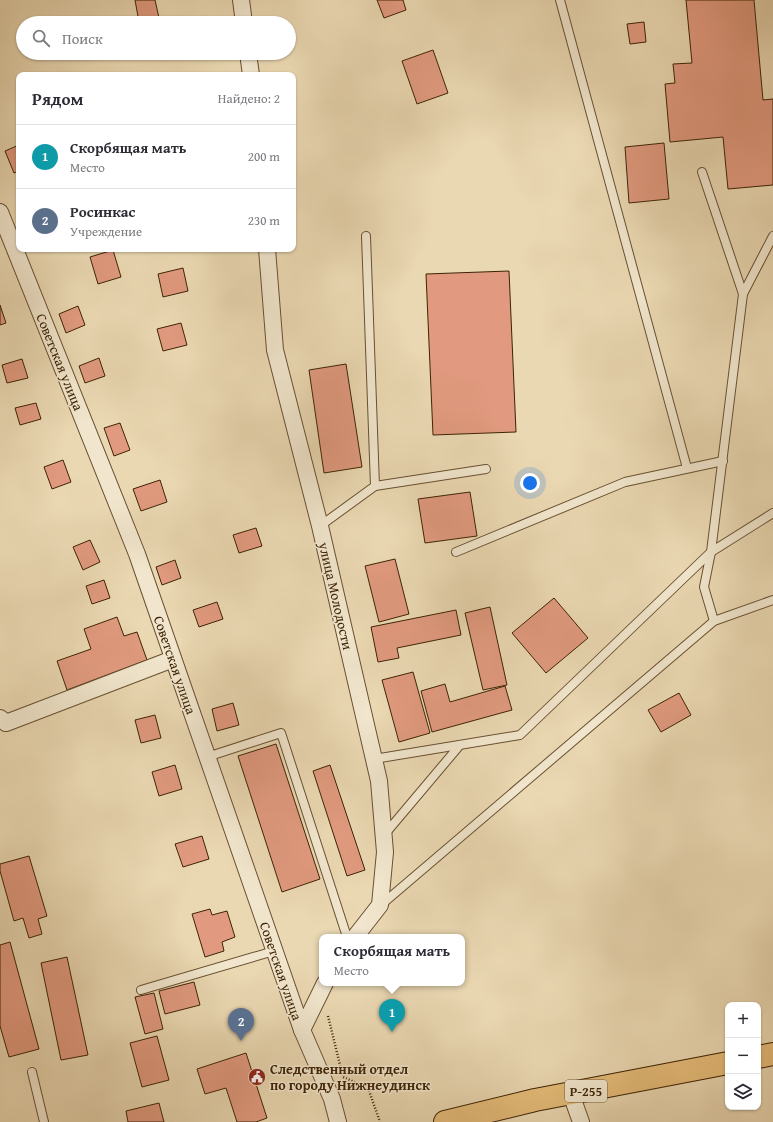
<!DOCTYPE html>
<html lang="ru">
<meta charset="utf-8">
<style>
:root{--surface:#fff;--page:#f7f7f7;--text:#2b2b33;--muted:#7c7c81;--line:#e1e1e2;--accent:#8f2418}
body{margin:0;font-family:"Gentium Book Plus",serif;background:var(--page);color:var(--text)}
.controls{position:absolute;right:12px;bottom:12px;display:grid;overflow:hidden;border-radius:8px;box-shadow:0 1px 3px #0004}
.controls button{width:36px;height:36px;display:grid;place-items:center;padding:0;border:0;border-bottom:1px solid var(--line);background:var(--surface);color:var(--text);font:20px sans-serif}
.you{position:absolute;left:530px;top:483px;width:14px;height:14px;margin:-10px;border:3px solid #fff;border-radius:50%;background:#1a73e8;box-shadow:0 0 0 6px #1a73e833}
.badge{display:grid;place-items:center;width:26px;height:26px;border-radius:50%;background:var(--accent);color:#fff;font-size:13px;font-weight:700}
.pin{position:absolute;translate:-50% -33px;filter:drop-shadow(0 1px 2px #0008)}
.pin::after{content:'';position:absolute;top:21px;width:14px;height:12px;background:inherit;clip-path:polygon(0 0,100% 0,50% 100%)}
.popup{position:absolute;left:319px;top:934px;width:146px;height:52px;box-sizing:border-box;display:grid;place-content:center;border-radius:8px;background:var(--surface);filter:drop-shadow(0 1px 3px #0005);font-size:13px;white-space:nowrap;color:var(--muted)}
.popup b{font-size:15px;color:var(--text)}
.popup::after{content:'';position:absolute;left:50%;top:100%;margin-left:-8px;border:8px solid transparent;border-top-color:var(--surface)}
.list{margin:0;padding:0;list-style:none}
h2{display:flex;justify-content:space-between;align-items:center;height:52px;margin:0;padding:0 16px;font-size:17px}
h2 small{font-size:13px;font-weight:400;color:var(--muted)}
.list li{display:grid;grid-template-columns:26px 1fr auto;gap:12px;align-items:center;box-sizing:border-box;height:64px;padding:0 16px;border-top:1px solid var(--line)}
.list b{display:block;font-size:15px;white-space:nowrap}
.list p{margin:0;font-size:13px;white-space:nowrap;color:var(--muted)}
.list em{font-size:13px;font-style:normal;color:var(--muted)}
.icon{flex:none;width:22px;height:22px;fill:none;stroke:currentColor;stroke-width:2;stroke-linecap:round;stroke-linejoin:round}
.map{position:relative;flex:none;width:773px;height:1122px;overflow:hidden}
.search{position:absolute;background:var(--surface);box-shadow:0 1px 3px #0004;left:16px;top:16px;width:280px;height:44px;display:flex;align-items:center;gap:10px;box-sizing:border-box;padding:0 14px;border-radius:22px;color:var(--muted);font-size:15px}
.panel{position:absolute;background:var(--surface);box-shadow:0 1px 3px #0004;left:16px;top:72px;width:280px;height:180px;border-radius:8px}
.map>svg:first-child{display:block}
.building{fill:#e19a7f;stroke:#3d2305}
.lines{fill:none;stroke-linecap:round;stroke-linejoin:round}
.lane-casing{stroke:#685030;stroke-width:10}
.street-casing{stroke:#685030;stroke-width:18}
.highway-casing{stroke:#3d2305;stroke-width:24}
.path{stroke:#3d2305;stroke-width:2.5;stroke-dasharray:1 2;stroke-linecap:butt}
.lane{stroke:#f1e6cd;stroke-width:8}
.street{stroke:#f1e6cd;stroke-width:16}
.highway{stroke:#e5bc79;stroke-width:22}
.labels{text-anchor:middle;stroke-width:3;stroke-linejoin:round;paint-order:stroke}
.shield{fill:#f1e6cd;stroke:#735e41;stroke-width:1}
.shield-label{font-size:13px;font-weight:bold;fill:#3d2305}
.street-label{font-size:14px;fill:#3d2305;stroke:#f1e6cd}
.poi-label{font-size:14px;font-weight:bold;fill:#3d2305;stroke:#f1e6cd;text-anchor:start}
</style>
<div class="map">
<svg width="773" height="1122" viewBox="0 0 773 1122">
<rect width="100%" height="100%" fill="#ead8b2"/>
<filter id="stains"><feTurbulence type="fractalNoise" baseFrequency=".005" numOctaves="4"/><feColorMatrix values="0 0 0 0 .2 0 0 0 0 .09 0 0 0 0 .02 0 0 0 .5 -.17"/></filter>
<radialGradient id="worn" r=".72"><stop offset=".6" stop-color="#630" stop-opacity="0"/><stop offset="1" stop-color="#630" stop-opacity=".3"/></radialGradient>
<g class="building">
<path d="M135,0H155L159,18L139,22Z"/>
<path d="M377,0H403L406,10L384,18Z"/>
<path d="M686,0H754L763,100L773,99V185L728,189L723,137L670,142L665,84L675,83L673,64L692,63Z"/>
<path d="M644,22L646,42L630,44L627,24Z"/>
<path d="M433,50L448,93L417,104L402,61Z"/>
<path d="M664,143L669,199L629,203L625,147Z"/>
<path d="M19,145V171L14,173L5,151Z"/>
<path d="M113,250L121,277L98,284L90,257Z"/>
<path d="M183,268L188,291L163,297L158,274Z"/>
<path d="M509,271L516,432L433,435L426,274Z"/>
<path d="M0,305L6,323L0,325Z"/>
<path d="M78,306L85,325L66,333L59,314Z"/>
<path d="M181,323L187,345L163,351L157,329Z"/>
<path d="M99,358L105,376L85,383L79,366Z"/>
<path d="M22,359L28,378L7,383L2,365Z"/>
<path d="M346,364L362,467L324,473L309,370Z"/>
<path d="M36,403L41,419L20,425L15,408Z"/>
<path d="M120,423L130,450L114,456L104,428Z"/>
<path d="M63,460L71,482L52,489L44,467Z"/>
<path d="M160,480L167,502L141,511L133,489Z"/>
<path d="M470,492L477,536L425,543L418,499Z"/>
<path d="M256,528L262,546L239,553L233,535Z"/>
<path d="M90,540L100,562L83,570L73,547Z"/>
<path d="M395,559L409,614L379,622L365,566Z"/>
<path d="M175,560L181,578L162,585L156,567Z"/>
<path d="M104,580L110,598L92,604L86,586Z"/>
<path d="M554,598L588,638L546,673L512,633Z"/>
<path d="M217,602L223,619L199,627L193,610Z"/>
<path d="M490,607L507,685L483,690L465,613Z"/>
<path d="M456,610L461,635L397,648L399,658L378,662L371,627Z"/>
<path d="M117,617L124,636L137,632L147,660L67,690L57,661L91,649L84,629Z"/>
<path d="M413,672L430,733L399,742L382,680Z"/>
<path d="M445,684L450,702L505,686L512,710L432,732L421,691Z"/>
<path d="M679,693L691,715L661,732L648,710Z"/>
<path d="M233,703L239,725L217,731L212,709Z"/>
<path d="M155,715L161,738L141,743L135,720Z"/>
<path d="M276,744L320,879L282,892L238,756Z"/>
<path d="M175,765L182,789L159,796L152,772Z"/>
<path d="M330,765L365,870L347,876L313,771Z"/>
<path d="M202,836L209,859L183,867L175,844Z"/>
<path d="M29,856L47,916L38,919L42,934L29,938L23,918L14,921L0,871V864Z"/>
<path d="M210,909L212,915L227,911L235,937L222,942L224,951L205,957L192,914Z"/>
<path d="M10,942L39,1049L9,1057L0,1026V945Z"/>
<path d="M67,957L88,1055L61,1060L41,963Z"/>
<path d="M194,982L200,1005L165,1014L159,991Z"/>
<path d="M154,993L163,1029L145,1034L135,997Z"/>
<path d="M157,1036L169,1080L142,1087L130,1043Z"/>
<path d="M246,1053L267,1118L256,1122H237L226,1088L205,1094L197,1069Z"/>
<path d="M159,1103L164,1122H128L126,1111Z"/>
</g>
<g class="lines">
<defs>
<g id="lane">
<path d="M560,0L687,468"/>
<path d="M702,172L743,294"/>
<path d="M375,486L486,469"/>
<path d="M320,526L375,486L366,236"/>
<path d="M456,552L625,482L723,461"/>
<path d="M714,621L704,587L711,552L743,294L773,236"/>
<path d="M207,757L281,733L347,937"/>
<path d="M374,759L520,735L711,552L773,513"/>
<path d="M385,834L460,745"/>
<path d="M381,905L714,621L773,600"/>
<path d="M141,990L274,951"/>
<path d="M32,1072L44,1122"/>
</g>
<g id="street">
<path d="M241,0L244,23"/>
<path d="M248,53L251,75"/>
<path d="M0,212L137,554L302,1030L332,1099L338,1122"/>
<path d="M267,249L275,350L320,526L379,781L385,852L380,905L355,937"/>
<path d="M0,718L6,723L173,659"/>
<path d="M302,1030L325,983"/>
<path d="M571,1094L581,1122"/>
</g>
<g id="highway">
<path d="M758,1057L773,1054"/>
<path d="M445,1122L535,1100L728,1063"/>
</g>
</defs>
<use href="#lane" class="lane-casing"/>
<use href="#street" class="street-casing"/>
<use href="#highway" class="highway-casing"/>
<path class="path" d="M328,1016L343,1077L368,1088L380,1122"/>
<use href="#lane" class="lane"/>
<use href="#street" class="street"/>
<use href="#highway" class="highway"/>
</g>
<defs>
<symbol id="civic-disc" viewBox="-11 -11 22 22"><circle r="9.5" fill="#8f2418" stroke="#f1e6cd"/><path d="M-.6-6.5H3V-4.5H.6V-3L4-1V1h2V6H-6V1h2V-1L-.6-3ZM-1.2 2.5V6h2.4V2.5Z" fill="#fff"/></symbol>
</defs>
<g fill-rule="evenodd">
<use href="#civic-disc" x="247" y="1067" width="20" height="20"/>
</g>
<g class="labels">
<rect class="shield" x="565" y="1080" width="42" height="22" rx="3"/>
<g class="shield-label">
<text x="586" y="1096">Р-255</text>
</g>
<g class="street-label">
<text transform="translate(60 362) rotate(68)" y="5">Советская улица</text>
<text transform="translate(336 596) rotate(77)" y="5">улица Молодости</text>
<text transform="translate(175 665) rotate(71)" y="5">Советская улица</text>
<text transform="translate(281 971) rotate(71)" y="5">Советская улица</text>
</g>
<g class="poi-label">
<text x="270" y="1074">Следственный отдел<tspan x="270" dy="16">по городу Нижнеудинск</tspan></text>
</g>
</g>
<rect width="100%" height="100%" filter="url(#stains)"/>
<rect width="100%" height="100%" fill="url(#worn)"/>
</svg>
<div class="controls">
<button>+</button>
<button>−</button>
<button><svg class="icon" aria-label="layers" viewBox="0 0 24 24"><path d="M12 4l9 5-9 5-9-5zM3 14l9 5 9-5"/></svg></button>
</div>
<div class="you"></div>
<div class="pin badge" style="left:392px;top:1032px;background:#0f9aa8">1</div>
<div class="popup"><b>Скорбящая мать</b>Место</div>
<div class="pin badge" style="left:241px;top:1041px;background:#5c6f8a">2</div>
<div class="search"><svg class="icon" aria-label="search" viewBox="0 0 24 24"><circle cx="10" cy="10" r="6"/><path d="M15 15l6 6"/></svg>Поиск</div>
<section class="panel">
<h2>Рядом<small>Найдено: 2</small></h2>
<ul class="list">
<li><span class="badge" style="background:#0f9aa8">1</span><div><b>Скорбящая мать</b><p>Место</p></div><em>200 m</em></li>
<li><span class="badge" style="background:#5c6f8a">2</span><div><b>Росинкас</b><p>Учреждение</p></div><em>230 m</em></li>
</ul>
</section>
</div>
